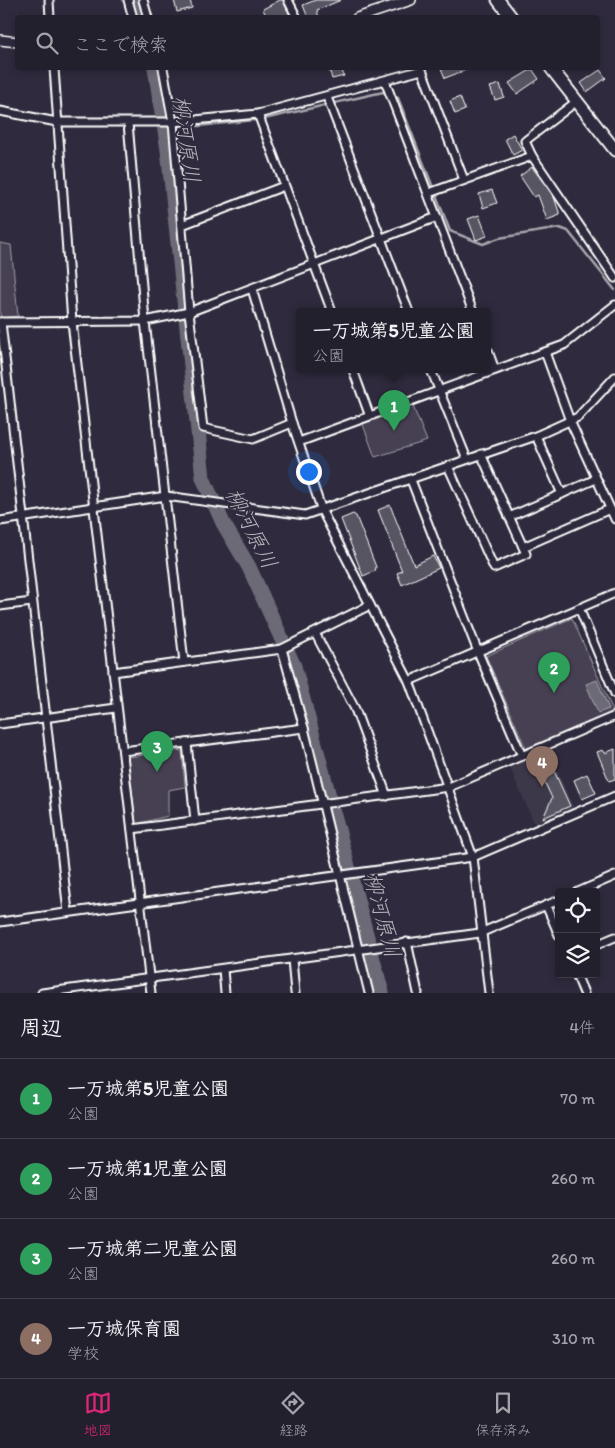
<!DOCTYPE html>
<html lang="ja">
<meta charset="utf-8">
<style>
:root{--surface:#23202e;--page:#2f2d3a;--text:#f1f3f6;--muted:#a3a3aa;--line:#403e4a;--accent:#db2777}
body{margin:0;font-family:Itim,"Klee One",sans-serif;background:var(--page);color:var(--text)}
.controls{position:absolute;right:15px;bottom:15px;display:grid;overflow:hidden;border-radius:5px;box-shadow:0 2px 8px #0003}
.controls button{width:45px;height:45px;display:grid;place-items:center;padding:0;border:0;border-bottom:1px solid var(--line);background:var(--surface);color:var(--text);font:25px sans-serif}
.you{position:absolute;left:308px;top:471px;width:18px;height:18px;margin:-12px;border:4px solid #fff;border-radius:50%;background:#1a73e8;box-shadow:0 0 0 8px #1a73e833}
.badge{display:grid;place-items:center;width:32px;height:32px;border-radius:50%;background:var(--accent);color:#fff;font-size:16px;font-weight:700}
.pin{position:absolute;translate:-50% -41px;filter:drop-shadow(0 1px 2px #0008)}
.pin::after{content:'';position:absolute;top:26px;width:18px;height:15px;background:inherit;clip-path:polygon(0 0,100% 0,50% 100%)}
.popup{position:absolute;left:296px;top:308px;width:195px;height:65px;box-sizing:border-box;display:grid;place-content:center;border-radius:5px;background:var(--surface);filter:drop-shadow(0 1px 4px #0005);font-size:16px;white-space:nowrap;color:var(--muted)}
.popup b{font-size:19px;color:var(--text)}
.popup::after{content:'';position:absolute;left:50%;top:100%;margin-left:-10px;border:10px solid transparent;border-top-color:var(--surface)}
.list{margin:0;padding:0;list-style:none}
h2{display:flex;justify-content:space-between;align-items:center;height:65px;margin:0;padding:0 20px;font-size:21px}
h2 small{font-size:16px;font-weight:400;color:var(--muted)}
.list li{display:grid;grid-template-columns:32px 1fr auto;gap:15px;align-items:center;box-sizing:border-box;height:80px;padding:0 20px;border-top:1px solid var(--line)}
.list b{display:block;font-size:19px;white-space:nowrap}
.list p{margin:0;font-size:16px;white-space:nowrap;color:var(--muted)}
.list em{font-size:16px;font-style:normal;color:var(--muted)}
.icon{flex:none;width:28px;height:28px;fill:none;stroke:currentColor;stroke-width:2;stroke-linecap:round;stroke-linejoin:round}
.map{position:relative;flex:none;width:615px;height:993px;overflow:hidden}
.search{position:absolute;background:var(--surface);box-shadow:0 2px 8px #0003;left:15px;right:15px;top:15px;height:55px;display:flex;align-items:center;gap:12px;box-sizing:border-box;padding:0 18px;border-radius:5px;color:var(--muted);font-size:19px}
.sheet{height:385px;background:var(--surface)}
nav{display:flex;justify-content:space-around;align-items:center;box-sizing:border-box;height:70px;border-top:1px solid var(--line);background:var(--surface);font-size:14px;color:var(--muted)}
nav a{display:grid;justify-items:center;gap:2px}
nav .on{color:var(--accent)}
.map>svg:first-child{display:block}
.built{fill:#3c3749}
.green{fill:#464152;stroke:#a2a0a8}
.water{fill:#6d6a77;stroke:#a7a6ad}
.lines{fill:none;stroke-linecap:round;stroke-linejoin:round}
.stream{stroke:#a7a6ad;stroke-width:2.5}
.river{stroke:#6d6a77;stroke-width:15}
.building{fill:#595564;stroke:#fff}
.minor-casing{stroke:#fff;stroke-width:11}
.tertiary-casing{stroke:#fff;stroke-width:12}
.primary-casing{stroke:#fff;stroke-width:15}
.minor{stroke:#2f2a3d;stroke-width:7}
.tertiary{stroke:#2f2a3d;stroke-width:9}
.primary{stroke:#2f2a3d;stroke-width:11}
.labels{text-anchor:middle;stroke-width:4;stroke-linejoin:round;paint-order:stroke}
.water-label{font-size:22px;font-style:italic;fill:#b6b4bb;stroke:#2f2a3d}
</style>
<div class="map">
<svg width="615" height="993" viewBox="0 0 615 993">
<rect width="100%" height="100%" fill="#2f2a3d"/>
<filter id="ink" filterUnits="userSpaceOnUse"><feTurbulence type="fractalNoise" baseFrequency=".02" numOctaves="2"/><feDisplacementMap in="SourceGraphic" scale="10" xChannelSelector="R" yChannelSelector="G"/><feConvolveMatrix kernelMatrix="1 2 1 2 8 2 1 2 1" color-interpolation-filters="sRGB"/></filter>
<g filter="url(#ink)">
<path class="built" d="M548,749L574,809L535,825L509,766Z"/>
<g class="green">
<path d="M0,243L11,245L18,316L0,318Z"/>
<path d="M412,404L427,441L375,457L362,422Z"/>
<path d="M572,618L614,713L527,751L486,656Z"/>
<path d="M182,750L185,787L168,790V816L136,824L128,757Z"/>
</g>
<path class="water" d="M597,680L609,709L598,713L586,684Z"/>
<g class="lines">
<path class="stream" d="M198,126L264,119L383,92L398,98L450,231L483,244L499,238L560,228L568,231L615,290"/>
<g class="river">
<path d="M135,0L140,18"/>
<path d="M155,68L168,150L203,478L223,523L249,567L294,666L382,993"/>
</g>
</g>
<g class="building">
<path d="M174,0H190L192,8L177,12Z"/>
<path d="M280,0H283L291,18H267L263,9Z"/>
<path d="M316,0H341L317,10L319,18H308L303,5Z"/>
<path d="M329,68H341L344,76L332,79Z"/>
<path d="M441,68H471L445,78Z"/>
<path d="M532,69L539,79L517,94L509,83Z"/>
<path d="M600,70L606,78L587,92L581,83Z"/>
<path d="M500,84L504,97L495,100L490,87Z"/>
<path d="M460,97L465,110L455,114L450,101Z"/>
<path d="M513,134L522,150L513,155L505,139Z"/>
<path d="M532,167L554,197L560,215L547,220L538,195L534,197L520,176Z"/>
<path d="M492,190L497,203L483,208L479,194Z"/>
<path d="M479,215L487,236L476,240L468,219Z"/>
<path d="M390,505L414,565L433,556L439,568L402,585L397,573L402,571L378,510Z"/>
<path d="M353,514L356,516L376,567L375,571L363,576L341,519Z"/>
<path d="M615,749V779L609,781L597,752L603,750L605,753Z"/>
<path d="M546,753L570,806L543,818L552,798L544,781L540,782L530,760Z"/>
<path d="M587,774L596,793L582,799L574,780Z"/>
</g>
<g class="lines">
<defs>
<g id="minor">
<path d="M49,0L50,18"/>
<path d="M128,0L133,18"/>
<path d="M143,0L148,18"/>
<path d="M288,0L297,18"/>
<path d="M54,68L72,322L151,993"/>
<path d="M163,68L173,122L189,312L203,428L253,439L292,423"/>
<path d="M385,81L473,312"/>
<path d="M327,97L409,312"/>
<path d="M577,101L525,141L532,156L615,278"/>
<path d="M0,111L57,122H173L258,114L422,70L464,180"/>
<path d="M258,114L332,312"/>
<path d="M128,123L145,321L184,662"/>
<path d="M429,193L532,156"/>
<path d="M182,225L284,186"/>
<path d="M252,289L292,423L322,511L409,681L473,857L489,993"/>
<path d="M0,322L145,321L189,312L437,217"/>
<path d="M1,322L68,912"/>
<path d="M488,351L495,370"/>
<path d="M545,352L570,421L615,519"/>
<path d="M353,370L369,414"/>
<path d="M431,370L467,459"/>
<path d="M536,436L562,494"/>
<path d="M299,442L564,345L615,305"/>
<path d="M481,454L523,547L610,509"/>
<path d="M448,466L494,568L526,554L523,547"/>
<path d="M411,480L478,652L522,756"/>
<path d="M509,517L596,479"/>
<path d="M0,521L166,496L305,515L536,436L578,417L615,377"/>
<path d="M0,606L32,602"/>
<path d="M579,608L615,694"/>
<path d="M315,633L355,709L387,796"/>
<path d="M282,649L304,728L369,993"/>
<path d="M113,672L282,649L370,605"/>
<path d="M409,681L615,593"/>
<path d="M0,724L116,708"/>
<path d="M187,743L195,821"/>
<path d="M123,751L304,728"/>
<path d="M132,829L449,787L615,716"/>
<path d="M578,892L615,876"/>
<path d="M546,905L559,935"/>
<path d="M0,922L473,857L615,796"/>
<path d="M407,942L418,993"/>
<path d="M596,945L615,937"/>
<path d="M292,959L295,993"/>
<path d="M223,969L225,993"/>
<path d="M576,974L584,993"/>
<path d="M42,993L480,933L559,900"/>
</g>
<g id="tertiary">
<path d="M357,18L411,0"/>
<path d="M0,40L18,42"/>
</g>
<g id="primary">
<path d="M498,0L512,18"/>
<path d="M551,68L615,150"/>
</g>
</defs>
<use href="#minor" class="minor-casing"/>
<use href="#tertiary" class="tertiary-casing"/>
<use href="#primary" class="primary-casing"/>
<use href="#minor" class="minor"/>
<use href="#tertiary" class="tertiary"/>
<use href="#primary" class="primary"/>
</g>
</g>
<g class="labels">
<g class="water-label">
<text transform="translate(187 139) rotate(82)" y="8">柳河原川</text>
<text transform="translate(252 528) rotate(63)" y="8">柳河原川</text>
<text transform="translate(383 915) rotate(75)" y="8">柳河原川</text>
</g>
</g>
</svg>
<div class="controls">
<button><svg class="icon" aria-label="locate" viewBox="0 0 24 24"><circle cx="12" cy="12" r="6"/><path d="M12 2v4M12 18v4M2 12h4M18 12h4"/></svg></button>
<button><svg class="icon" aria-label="layers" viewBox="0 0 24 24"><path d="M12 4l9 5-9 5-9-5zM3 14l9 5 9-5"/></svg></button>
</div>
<div class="you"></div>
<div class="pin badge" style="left:394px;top:431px;background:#2e9e5b">1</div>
<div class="popup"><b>一万城第5児童公園</b>公園</div>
<div class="pin badge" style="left:554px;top:693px;background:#2e9e5b">2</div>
<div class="pin badge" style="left:157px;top:772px;background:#2e9e5b">3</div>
<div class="pin badge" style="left:542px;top:787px;background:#8d6e63">4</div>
<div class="search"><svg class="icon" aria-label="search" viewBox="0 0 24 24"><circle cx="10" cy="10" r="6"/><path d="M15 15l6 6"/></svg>ここで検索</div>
</div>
<section class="sheet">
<h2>周辺<small>4件</small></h2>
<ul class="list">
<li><span class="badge" style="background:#2e9e5b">1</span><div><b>一万城第5児童公園</b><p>公園</p></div><em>70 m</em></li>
<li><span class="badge" style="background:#2e9e5b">2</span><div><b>一万城第1児童公園</b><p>公園</p></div><em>260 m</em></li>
<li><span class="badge" style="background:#2e9e5b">3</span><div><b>一万城第二児童公園</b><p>公園</p></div><em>260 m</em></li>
<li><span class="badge" style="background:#8d6e63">4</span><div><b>一万城保育園</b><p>学校</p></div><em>310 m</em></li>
</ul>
</section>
<nav>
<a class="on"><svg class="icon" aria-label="map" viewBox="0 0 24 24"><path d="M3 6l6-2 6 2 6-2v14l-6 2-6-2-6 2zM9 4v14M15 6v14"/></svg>地図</a>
<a><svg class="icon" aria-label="directions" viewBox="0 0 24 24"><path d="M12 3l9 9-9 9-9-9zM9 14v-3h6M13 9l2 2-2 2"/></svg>経路</a>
<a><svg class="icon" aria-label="saved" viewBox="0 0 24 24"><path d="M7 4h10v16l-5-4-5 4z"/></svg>保存済み</a>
</nav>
